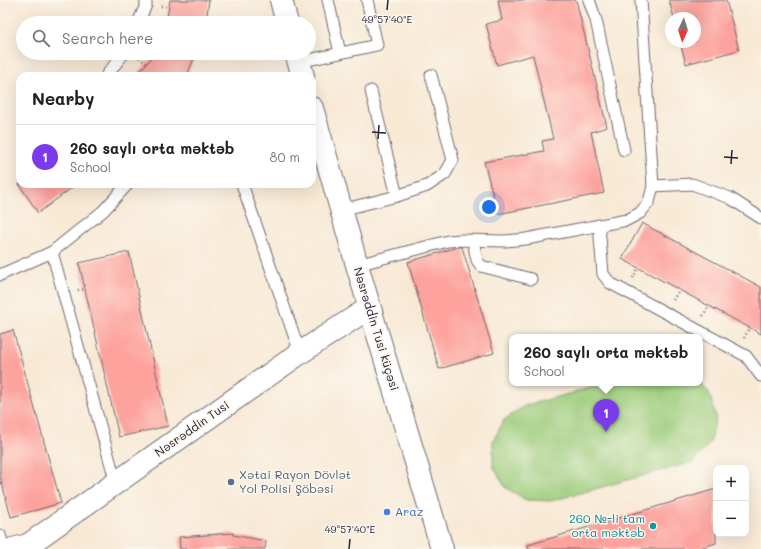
<!DOCTYPE html>
<meta charset="utf-8">
<style>
:root{--surface:#fff;--page:#f2f2f2;--text:#222;--muted:#767676;--line:#e0e0e0;--accent:#7c3aed}
body{margin:0;font-family:Mali,sans-serif;background:var(--page);color:var(--text)}
.controls{position:absolute;right:12px;bottom:12px;display:grid;overflow:hidden;border-radius:8px;box-shadow:0 4px 16px #0002}
.controls button{width:36px;height:36px;display:grid;place-items:center;padding:0;border:0;border-bottom:1px solid var(--line);background:var(--surface);color:var(--text);font:20px sans-serif}
.compass{position:absolute;left:665px;top:12px;width:36px;height:36px;border-radius:50%;background:var(--surface);box-shadow:0 4px 16px #0002;rotate:184deg}
.you{position:absolute;left:489px;top:207px;width:14px;height:14px;margin:-10px;border:3px solid #fff;border-radius:50%;background:#1a73e8;box-shadow:0 0 0 6px #1a73e833}
.badge{display:grid;place-items:center;width:26px;height:26px;border-radius:50%;background:var(--accent);color:#fff;font-size:13px;font-weight:700}
.pin{position:absolute;translate:-50% -33px;filter:drop-shadow(0 1px 2px #0008)}
.pin::after{content:'';position:absolute;top:21px;width:14px;height:12px;background:inherit;clip-path:polygon(0 0,100% 0,50% 100%)}
.popup{position:absolute;left:509px;top:334px;width:194px;height:52px;box-sizing:border-box;display:grid;place-content:center;border-radius:8px;background:var(--surface);filter:drop-shadow(0 1px 3px #0005);font-size:13px;white-space:nowrap;color:var(--muted)}
.popup b{font-size:15px;color:var(--text)}
.popup::after{content:'';position:absolute;left:50%;top:100%;margin-left:-8px;border:8px solid transparent;border-top-color:var(--surface)}
.list{margin:0;padding:0;list-style:none}
h2{display:flex;justify-content:space-between;align-items:center;height:52px;margin:0;padding:0 16px;font-size:17px}
h2 small{font-size:13px;font-weight:400;color:var(--muted)}
.list li{display:grid;grid-template-columns:26px 1fr auto;gap:12px;align-items:center;box-sizing:border-box;height:64px;padding:0 16px;border-top:1px solid var(--line)}
.list b{display:block;font-size:15px;white-space:nowrap}
.list p{margin:0;font-size:13px;white-space:nowrap;color:var(--muted)}
.list em{font-size:13px;font-style:normal;color:var(--muted)}
.icon{flex:none;width:22px;height:22px;fill:none;stroke:currentColor;stroke-width:2;stroke-linecap:round;stroke-linejoin:round}
.map{position:relative;flex:none;width:761px;height:549px;overflow:hidden}
.search{position:absolute;background:var(--surface);box-shadow:0 4px 16px #0002;left:16px;top:16px;width:300px;height:44px;display:flex;align-items:center;gap:10px;box-sizing:border-box;padding:0 14px;border-radius:22px;color:var(--muted);font-size:15px}
.panel{position:absolute;background:var(--surface);box-shadow:0 4px 16px #0002;left:16px;top:72px;width:300px;height:116px;border-radius:12px}
.map>svg:first-child{display:block}
.pitch{fill:#9ccc7b;stroke:#5f775b}
.building{fill:#fda29d}
.lines{fill:none;stroke-linecap:round;stroke-linejoin:round}
.service-casing{stroke:#6d6871;stroke-width:13}
.minor-casing{stroke:#6d6871;stroke-width:24}
.secondary-casing{stroke:#6d6871;stroke-width:24}
.path{stroke:#6d6871;stroke-width:2.5;stroke-dasharray:1 3;stroke-linecap:butt}
.service{stroke:#fff;stroke-width:11}
.minor{stroke:#fff;stroke-width:22}
.secondary{stroke:#fff;stroke-width:22}
.ticks{fill:none;stroke:#22223b;stroke-width:1.5}
.service-dot{fill:#5c6f8a;stroke:#fbf7ec;stroke-width:1.5}
.shop-dot{fill:#3f7fe0;stroke:#fbf7ec;stroke-width:1.5}
.culture-dot{fill:#0f9aa8;stroke:#fbf7ec;stroke-width:1.5}
.labels{text-anchor:middle;stroke-width:3;stroke-linejoin:round;paint-order:stroke}
.street-label{font-size:12px;fill:#22223b;stroke:#fbf7ec}
.service-label{font-size:12px;fill:#4e5e75;stroke:#fbf7ec;text-anchor:start}
.shop-label{font-size:12px;fill:#366cbe;stroke:#fbf7ec;text-anchor:start}
.culture-label{font-size:12px;fill:#0d838f;stroke:#fbf7ec;text-anchor:end}
.ticks-label{font-size:10px;text-anchor:middle;fill:#22223b;stroke:#fbf7ec;stroke-width:3;stroke-linejoin:round;paint-order:stroke}
</style>
<div class="map">
<svg width="761" height="549" viewBox="0 0 761 549">
<rect width="100%" height="100%" fill="#fbf7ec"/>
<filter id="ink" filterUnits="userSpaceOnUse"><feTurbulence type="fractalNoise" baseFrequency=".025" numOctaves="2"/><feDisplacementMap in="SourceGraphic" scale="8" xChannelSelector="R" yChannelSelector="G"/><feConvolveMatrix kernelMatrix="1 2 1 2 8 2 1 2 1" color-interpolation-filters="sRGB"/></filter>
<filter id="wash" filterUnits="userSpaceOnUse"><feTurbulence type="fractalNoise" baseFrequency=".012" numOctaves="4" result="noise"/><feDisplacementMap in="SourceGraphic" scale="16" xChannelSelector="R" yChannelSelector="G"/><feGaussianBlur stdDeviation="0.9" result="paint"/><feColorMatrix in="noise" values="0 0 0 0 0 0 0 0 0 0 0 0 0 0 0 0 0 1.4 0 .05"/><feComposite in="paint" operator="in"/></filter>
<g filter="url(#wash)">
<rect width="100%" height="100%" fill="#f8e9d5"/>
<path class="pitch" d="M608,383H700L709,392L716,417L710,443L693,462L551,501L526,500L505,487L493,466V441L504,420L524,406Z"/>
<g id="blocks">
<g class="building">
<path d="M170,0H209L206,23H166Z"/>
<path d="M498,0H576L607,127L591,132L604,193L498,214L484,162L544,151L542,141L553,139L533,55L497,65L486,24L502,20Z"/>
<path d="M669,0H726L739,50L686,64L680,42H695V18H674Z"/>
<path d="M156,53H196L187,76H135Z"/>
<path d="M19,184H77L38,213Z"/>
<path d="M642,223L761,287V334L622,259Z"/>
<path d="M458,247H462L494,353L439,369L408,262Z"/>
<path d="M129,252L168,426L119,437L79,263Z"/>
<path d="M13,330L61,503L11,517L0,476V334Z"/>
<path d="M716,489V543L697,549H528V545Z"/>
<path d="M233,533V535L266,541L265,549H180L179,537Z"/>
</g>
</g>
</g>
<g filter="url(#ink)">
<use href="#blocks" fill-opacity="0" stroke="#6d6871" stroke-width="1"/>
<g class="lines">
<defs>
<g id="service">
<path d="M328,0L340,53"/>
<path d="M589,0L596,20L624,150"/>
<path d="M138,23L146,5V0"/>
<path d="M299,62L377,45L367,0"/>
<path d="M106,76L124,53"/>
<path d="M371,91L397,196"/>
<path d="M242,184L300,353"/>
<path d="M653,186L692,184L730,198L761,218"/>
<path d="M341,210L397,196L427,186L445,174L453,160L431,75"/>
<path d="M599,225L603,274L610,283L746,356L761,376"/>
<path d="M473,241L477,260L481,266L531,279"/>
<path d="M52,252L116,483"/>
<path d="M357,265L448,241L461,240L505,241L526,239L627,220L640,213L649,202L653,186L641,0"/>
<path d="M0,275L52,252L103,211L128,184"/>
<path d="M0,535L4,549"/>
</g>
<path id="minor" d="M13,549L28,545L300,353L369,308"/>
<g id="secondary">
<path d="M281,0L287,23"/>
<path d="M296,53L303,76"/>
<path d="M312,108L357,265L442,549"/>
</g>
</defs>
<use href="#service" class="service-casing"/>
<use href="#minor" class="minor-casing"/>
<use href="#secondary" class="secondary-casing"/>
<g class="path">
<path d="M161,6H169"/>
<path d="M139,58L146,63"/>
<path d="M633,278L638,268"/>
<path d="M78,290L85,289"/>
<path d="M673,300L679,290"/>
<path d="M703,316L709,306"/>
<path d="M744,338L749,328"/>
<path d="M0,483H2"/>
</g>
<use href="#service" class="service"/>
<use href="#minor" class="minor"/>
<use href="#secondary" class="secondary"/>
</g>
</g>
<path class="ticks" d="M387,10L388,0M372,132L386,133M378,139L379,125M724,157L738,158M731,164L732,150M349,549L350,539"/>
<circle class="service-dot" cx="231" cy="482" r="4"/>
<circle class="shop-dot" cx="387" cy="512" r="4"/>
<circle class="culture-dot" cx="653" cy="526" r="4"/>
<g class="labels">
<g class="street-label">
<text transform="translate(376 329) rotate(73)" y="4">Nəsrəddin Tusi küçəsi</text>
<text transform="translate(192 429) rotate(-35)" y="4">Nəsrəddin Tusi</text>
</g>
<g class="service-label">
<text x="239" y="479">Xətai Rayon Dövlət<tspan x="239" dy="14">Yol Polisi Şöbəsi</tspan></text>
</g>
<g class="shop-label">
<text x="395" y="516">Araz</text>
</g>
<g class="culture-label">
<text x="645" y="523">260 №-li tam<tspan x="645" dy="14">orta məktəb</tspan></text>
</g>
</g>
<g class="ticks-label">
<text x="387" y="23">49°57'40"E</text>
<text x="350" y="533">49°57'40"E</text>
</g>
</svg>
<div class="controls">
<button>+</button>
<button>−</button>
</div>
<svg class="compass" viewBox="-18 -18 36 36"><path d="M0-13l5 13h-10z" fill="#e53935"/><path d="M0 13l5-13h-10z" fill="#767676"/></svg>
<div class="you"></div>
<div class="pin badge" style="left:606px;top:432px">1</div>
<div class="popup"><b>260 saylı orta məktəb</b>School</div>
<div class="search"><svg class="icon" aria-label="search" viewBox="0 0 24 24"><circle cx="10" cy="10" r="6"/><path d="M15 15l6 6"/></svg>Search here</div>
<section class="panel">
<h2>Nearby<small></small></h2>
<ul class="list">
<li><span class="badge">1</span><div><b>260 saylı orta məktəb</b><p>School</p></div><em>80 m</em></li>
</ul>
</section>
</div>
